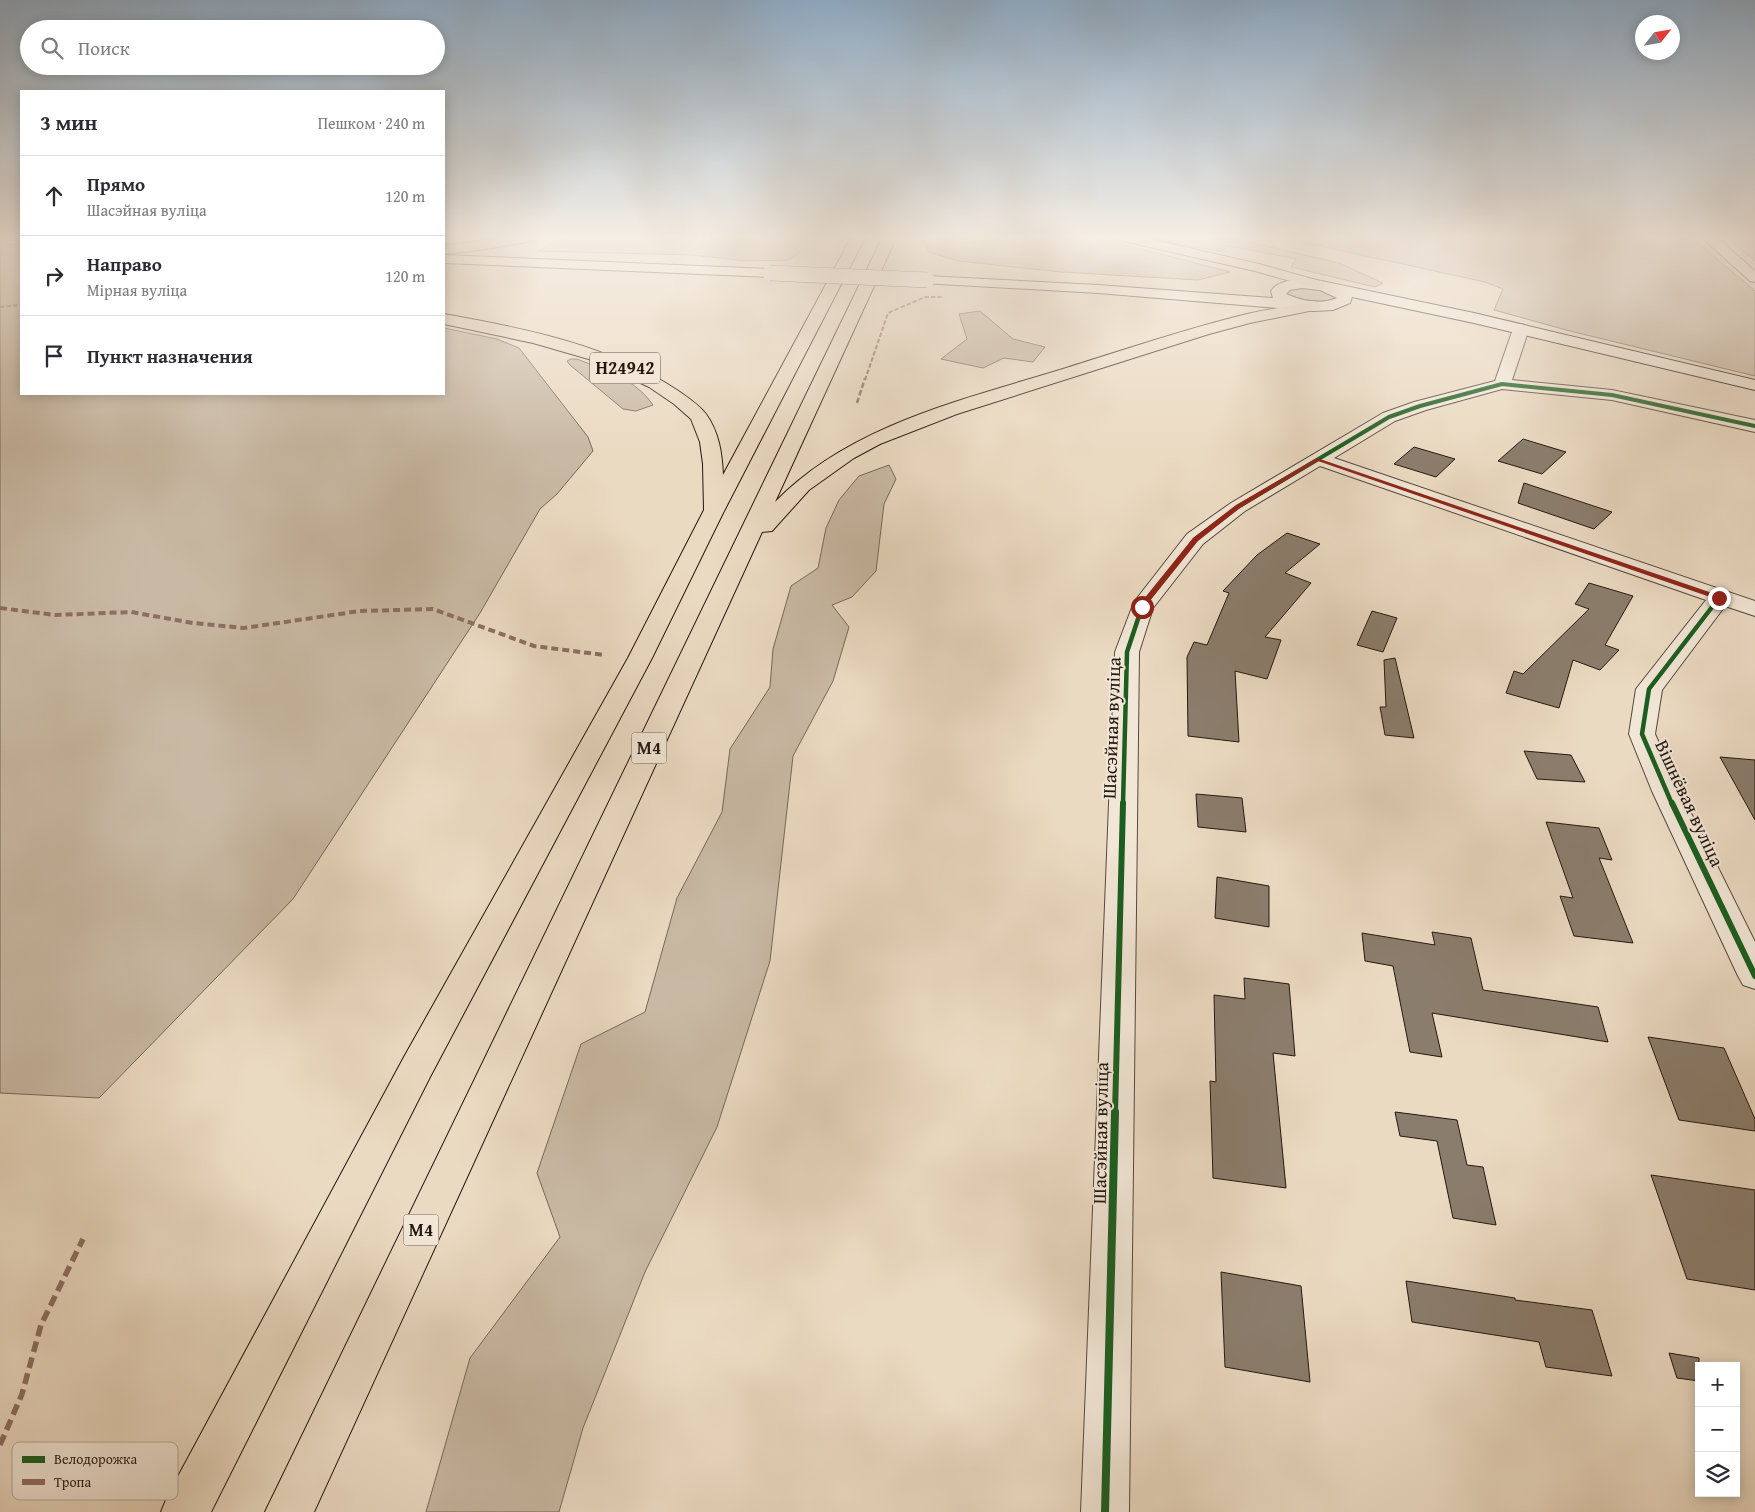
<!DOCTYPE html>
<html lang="ru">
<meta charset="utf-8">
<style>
:root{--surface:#fff;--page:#f2f2f3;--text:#2b2b33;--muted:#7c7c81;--line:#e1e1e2}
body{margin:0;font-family:"Gentium Book Plus",serif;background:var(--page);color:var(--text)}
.controls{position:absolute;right:15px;bottom:15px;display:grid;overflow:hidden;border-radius:0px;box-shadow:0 2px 12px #0003}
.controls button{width:45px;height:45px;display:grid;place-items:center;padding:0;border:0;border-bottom:1px solid var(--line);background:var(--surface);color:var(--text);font:25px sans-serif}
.compass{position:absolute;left:1635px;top:15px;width:45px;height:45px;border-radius:50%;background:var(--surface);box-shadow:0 2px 12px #0003;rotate:59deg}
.stop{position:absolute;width:15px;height:15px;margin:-11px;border:4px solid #8f2418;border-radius:50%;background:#fff}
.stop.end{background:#8f2418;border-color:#fff;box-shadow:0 1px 5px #0008}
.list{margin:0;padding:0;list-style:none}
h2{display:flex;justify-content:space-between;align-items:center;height:65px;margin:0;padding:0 20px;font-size:21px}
h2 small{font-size:16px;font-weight:400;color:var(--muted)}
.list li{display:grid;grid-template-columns:32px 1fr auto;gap:15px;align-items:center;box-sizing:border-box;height:80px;padding:0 20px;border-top:1px solid var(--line)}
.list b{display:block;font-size:19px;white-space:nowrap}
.list p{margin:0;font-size:16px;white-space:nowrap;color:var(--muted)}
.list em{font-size:16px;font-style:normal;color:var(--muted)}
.icon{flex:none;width:28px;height:28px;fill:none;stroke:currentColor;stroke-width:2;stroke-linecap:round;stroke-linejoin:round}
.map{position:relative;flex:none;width:1755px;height:1512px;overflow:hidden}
.search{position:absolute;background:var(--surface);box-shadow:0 2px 12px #0003;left:20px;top:20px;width:425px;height:55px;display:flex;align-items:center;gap:12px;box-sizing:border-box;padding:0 18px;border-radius:28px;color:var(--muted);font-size:19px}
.panel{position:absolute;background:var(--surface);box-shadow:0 2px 12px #0003;left:20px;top:90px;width:425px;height:305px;border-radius:0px}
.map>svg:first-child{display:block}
.green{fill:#c9b9a4;stroke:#76685a}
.building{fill:#8b7d6d;stroke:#241811}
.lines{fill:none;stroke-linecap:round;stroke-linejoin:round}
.street-casing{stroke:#56483d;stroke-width:2}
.secondary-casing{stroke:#241811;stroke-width:2}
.highway-casing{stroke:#241811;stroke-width:2}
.street{fill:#f2e7d7;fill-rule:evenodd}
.secondary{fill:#f2e7d7;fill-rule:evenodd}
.highway{fill:#ebdac2;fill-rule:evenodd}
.secondary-bridge-casing{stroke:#241811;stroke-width:16;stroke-linecap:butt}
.secondary-bridge{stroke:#f2e7d7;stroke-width:15}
.quiet-far3{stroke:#8d6e63;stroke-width:2;stroke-dasharray:4.5 2;stroke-linecap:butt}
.quiet-far2{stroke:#8d6e63;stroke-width:2.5;stroke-dasharray:5.5 2.5;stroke-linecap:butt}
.quiet-far1{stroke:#8d6e63;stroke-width:4;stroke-dasharray:7 4;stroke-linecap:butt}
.quiet{stroke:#8d6e63;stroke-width:5.5;stroke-dasharray:11 5.5;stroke-linecap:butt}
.cycleway-far3-casing{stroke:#f2e7d7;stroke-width:6}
.cycleway-far2-casing{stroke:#f2e7d7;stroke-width:8}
.cycleway-far1-casing{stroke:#f2e7d7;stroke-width:9}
.cycleway-casing{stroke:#f2e7d7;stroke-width:11}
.cycleway-far3{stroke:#1b5e20;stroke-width:4}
.cycleway-far2{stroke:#1b5e20;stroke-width:4.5}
.cycleway-far1{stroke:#1b5e20;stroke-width:6}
.cycleway{stroke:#1b5e20;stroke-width:8}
.route{fill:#8f2418}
.labels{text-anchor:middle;stroke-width:4;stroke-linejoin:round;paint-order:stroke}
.shield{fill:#f2e7d7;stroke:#62564c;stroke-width:1}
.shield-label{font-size:18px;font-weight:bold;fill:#241811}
.street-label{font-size:19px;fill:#241811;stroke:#f2e7d7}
.key{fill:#f2e7d7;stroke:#b4a99c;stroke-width:1}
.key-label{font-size:14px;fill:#241811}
</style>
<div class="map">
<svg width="1755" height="1512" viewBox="0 0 1755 1512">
<rect width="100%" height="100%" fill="#ebdac2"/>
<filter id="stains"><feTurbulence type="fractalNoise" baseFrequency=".004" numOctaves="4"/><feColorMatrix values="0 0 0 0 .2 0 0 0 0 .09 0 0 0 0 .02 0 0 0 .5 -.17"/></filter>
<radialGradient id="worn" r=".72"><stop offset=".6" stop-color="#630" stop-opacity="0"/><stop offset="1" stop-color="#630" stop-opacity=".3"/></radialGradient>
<g class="green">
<path d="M444,236H503L444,245Z"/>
<path d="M575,236H797L792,242L799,253L789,260L746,261L693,255L538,251L562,238Z"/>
<path d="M923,236H1091L1230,272L1198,280L1061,272L958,261L929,252L923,239Z"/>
<path d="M1145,236H1223L1339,263L1383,283L1375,287L1291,267L1296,259L1229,246L1221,251L1181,245Z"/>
<path d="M1274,236H1690L1755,291V376L1570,331L1494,310L1503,289L1485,282Z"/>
<path d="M1725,236H1755V261Z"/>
<path d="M0,242L21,246V394H444V328L497,339L519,348L588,437L593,451L557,494L540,509L480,613L293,899L99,1098L0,1093Z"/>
<path d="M1297,288H1316L1336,297C1325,309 1303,300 1290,296L1288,293L1290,290Z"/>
<path d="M980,311L1013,339L1045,347L1033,362L1004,358L983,368L941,359L967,339L959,314Z"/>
<path d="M571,359H577C607,371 634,378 653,405L636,411L623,409L570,365L567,361Z"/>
<path d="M889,465L896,479L884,504L876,571L852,597L832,605L849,627L833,681L793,756L770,961L717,1127L645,1272L583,1428L559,1512H426L470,1358L560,1237L537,1173L581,1044L645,1012L677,898L722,812L730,749L770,687L773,649L791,586L818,568L826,528L839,500L859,476Z"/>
</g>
<g class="building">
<path d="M1523,439L1566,452L1542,474L1498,461Z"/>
<path d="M1414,447L1455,459L1436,477L1394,464Z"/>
<path d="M1524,483L1612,512L1594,529L1518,503Z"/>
<path d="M1287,533L1320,544L1285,573L1311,583L1265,637L1281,640L1267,679L1235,671L1239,742L1188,736L1187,657L1194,642L1207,645L1229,593L1223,591L1257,555Z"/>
<path d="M1589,583L1633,596L1605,645L1619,650L1600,670L1573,660L1559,708L1506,693L1514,671L1523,674L1589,609L1575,604Z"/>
<path d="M1372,611L1397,618L1383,652L1357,645Z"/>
<path d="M1395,658L1414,738L1385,735L1380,707H1386L1384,660Z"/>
<path d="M1524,751L1571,755L1585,782L1537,779Z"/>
<path d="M1720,757L1755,760V820Z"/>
<path d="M1196,794L1242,798L1246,832L1198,827Z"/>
<path d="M1546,822L1599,828L1612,860L1599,858L1633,943L1574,936L1560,896L1573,898Z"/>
<path d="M1217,877L1269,886V927L1215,918Z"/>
<path d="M1432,932L1471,938L1483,990L1598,1007L1608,1042L1432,1013L1442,1057L1410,1052L1393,966L1365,961L1362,933L1435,945Z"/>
<path d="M1244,978L1289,984L1295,1056L1273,1053L1286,1188L1213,1178L1210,1081L1216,1082L1214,995L1245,999Z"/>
<path d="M1648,1037L1724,1048L1755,1119V1131L1679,1120Z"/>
<path d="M1395,1112L1457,1120L1467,1165L1483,1167L1496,1225L1453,1218L1437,1141L1400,1136Z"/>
<path d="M1651,1175L1755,1190V1290L1687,1279Z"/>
<path d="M1221,1272L1301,1286L1310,1382L1225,1367Z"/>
<path d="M1406,1281L1515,1298V1300L1592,1310L1612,1376L1546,1367L1539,1342L1412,1322Z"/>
<path d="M1669,1353L1699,1358V1381L1677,1378Z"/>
</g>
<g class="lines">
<defs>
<path id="street" d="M1521,324L1527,326L1529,329L1512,380L1612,390L1755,420V432L1612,400L1502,389L1426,410L1395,421L1334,458L1755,601V616L1725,606L1662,690L1655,734L1680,791L1755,942V989L1743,985L1738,976L1652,791L1629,734L1636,689L1706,600L1320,466L1245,511L1203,544L1153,608L1139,652L1129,1512H1081L1115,652L1134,602L1187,534L1231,503L1383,413L1414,402L1495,381L1513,329L1515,326Z"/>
<g id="secondary">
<path d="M1700,236H1715L1755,271V282L1750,281Z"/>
<path d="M444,255L770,269L775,270L777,273L775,276L770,277L444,263Z"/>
<path d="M927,276L1098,285L1273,298L1271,291C1279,279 1299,279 1312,279L1474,313L1755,380V390L1474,323L1352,297L1350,303L1333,310L1314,311L1098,293L922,283L920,280L922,277ZM1302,288L1320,290L1337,298C1320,305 1302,301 1286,294L1290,290Z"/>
</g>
<g id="highway">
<path d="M515,236H544L537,240L487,249L444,254V246Z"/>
<path d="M852,236H866L723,513L652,658L430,1077L211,1512H161L168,1495L404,1057L628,658L704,510L703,464L700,442L691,419L674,404L649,387L592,360L533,343L444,324V314C523,328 609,345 677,390C687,397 698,404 706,414C719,432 722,453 723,475Z"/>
<path d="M883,236H897L775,502C850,425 962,400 1063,369C1124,350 1185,329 1247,314C1269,309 1292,306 1314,301L1319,303L1322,306L1319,309L1250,323L1209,334L957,414L880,444L854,458L809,490L772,531L762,532L314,1512H265Z"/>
<path d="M1112,236H1136L1259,264L1323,282L1325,285L1323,288L1318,289L1255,271L1114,239Z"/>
</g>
</defs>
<use href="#street" class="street-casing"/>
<use href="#secondary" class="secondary-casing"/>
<use href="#highway" class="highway-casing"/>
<use href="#street" class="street"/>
<use href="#secondary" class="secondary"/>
<use href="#highway" class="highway"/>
<defs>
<path id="secondary-bridge" d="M770,273L927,280"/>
</defs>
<use href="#secondary-bridge" class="secondary-bridge-casing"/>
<use href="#secondary-bridge" class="secondary-bridge"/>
<g class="quiet-far3">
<path d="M0,307L21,305"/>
<path d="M865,380L888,313L925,297H942"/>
</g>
<path class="quiet-far2" d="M857,403L865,378"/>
<path class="quiet-far1" d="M0,608L55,615L131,612L193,623L244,628L360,611L433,609L534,646L604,655"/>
<path class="quiet" d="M0,1445L22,1394L41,1325L83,1239"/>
<defs>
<path id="cycleway-far3" d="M1175,565L1195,539L1238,507L1389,417L1420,406L1502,384L1612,395L1755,426"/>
<g id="cycleway-far2">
<path d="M1123,804L1127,652L1142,607L1176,564"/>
<path d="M1672,804L1642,734L1649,689L1719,598"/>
</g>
<g id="cycleway-far1">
<path d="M1672,803L1755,976"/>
<path d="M1115,1113L1123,803"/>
</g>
<path id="cycleway" d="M1105,1512L1115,1112"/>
</defs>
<use href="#cycleway-far3" class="cycleway-far3-casing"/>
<use href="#cycleway-far2" class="cycleway-far2-casing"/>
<use href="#cycleway-far1" class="cycleway-far1-casing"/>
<use href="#cycleway" class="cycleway-casing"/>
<use href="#cycleway-far3" class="cycleway-far3"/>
<use href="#cycleway-far2" class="cycleway-far2"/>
<use href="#cycleway-far1" class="cycleway-far1"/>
<use href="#cycleway" class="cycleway"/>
</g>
<linearGradient id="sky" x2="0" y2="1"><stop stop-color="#8ea9c1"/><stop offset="0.53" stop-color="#f6eee4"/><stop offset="1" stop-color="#f6eee4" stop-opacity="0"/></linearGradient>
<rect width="1755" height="448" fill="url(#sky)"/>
<path class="route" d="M1317,458L1721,596L1722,598L1716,599L1318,461L1240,508L1198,541L1144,608H1139V605L1193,538L1236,505Z"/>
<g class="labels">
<g class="shield">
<rect x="590" y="352.5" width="70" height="31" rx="4"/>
<rect x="631.5" y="732.5" width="35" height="31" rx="4"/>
<rect x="403.5" y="1214.5" width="35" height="31" rx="4"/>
</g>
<g class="shield-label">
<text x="625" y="374">Н24942</text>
<text x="649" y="754">М4</text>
<text x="421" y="1236">М4</text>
</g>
<g class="street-label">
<text transform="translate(1111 728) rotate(-88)" y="7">Шасэйная вуліца</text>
<text transform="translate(1690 803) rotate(65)" y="7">Вішнёвая вуліца</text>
<text transform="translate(1100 1133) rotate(-89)" y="7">Шасэйная вуліца</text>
</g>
</g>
<rect x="12" y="1442" width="166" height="58" rx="8" class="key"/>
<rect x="22" y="1456" width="23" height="7" fill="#1b5e20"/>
<rect x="22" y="1479" width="23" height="6" fill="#8d6e63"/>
<g class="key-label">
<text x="54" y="1464">Велодорожка</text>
<text x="54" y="1487">Тропа</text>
</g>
<rect width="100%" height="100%" filter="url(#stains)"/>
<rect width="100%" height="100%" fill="url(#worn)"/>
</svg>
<div class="controls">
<button>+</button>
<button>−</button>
<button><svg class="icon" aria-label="layers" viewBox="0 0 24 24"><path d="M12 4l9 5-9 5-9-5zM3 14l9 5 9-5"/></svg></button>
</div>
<svg class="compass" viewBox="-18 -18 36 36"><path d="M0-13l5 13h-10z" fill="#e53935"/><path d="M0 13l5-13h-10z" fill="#7c7c81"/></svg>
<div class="stop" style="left:1142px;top:607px"></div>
<div class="stop end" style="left:1719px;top:598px"></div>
<div class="search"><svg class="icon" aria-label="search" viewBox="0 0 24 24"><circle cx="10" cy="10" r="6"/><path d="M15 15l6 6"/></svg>Поиск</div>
<section class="panel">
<h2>3 мин<small>Пешком · 240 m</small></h2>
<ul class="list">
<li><svg class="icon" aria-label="ahead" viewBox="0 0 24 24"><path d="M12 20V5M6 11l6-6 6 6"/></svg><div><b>Прямо</b><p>Шасэйная вуліца</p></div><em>120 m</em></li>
<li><svg class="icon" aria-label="right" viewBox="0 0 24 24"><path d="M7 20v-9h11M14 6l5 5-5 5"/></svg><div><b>Направо</b><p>Мірная вуліца</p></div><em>120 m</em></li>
<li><svg class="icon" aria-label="arrive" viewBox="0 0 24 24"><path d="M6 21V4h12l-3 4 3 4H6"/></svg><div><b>Пункт назначения</b></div></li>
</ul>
</section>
</div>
